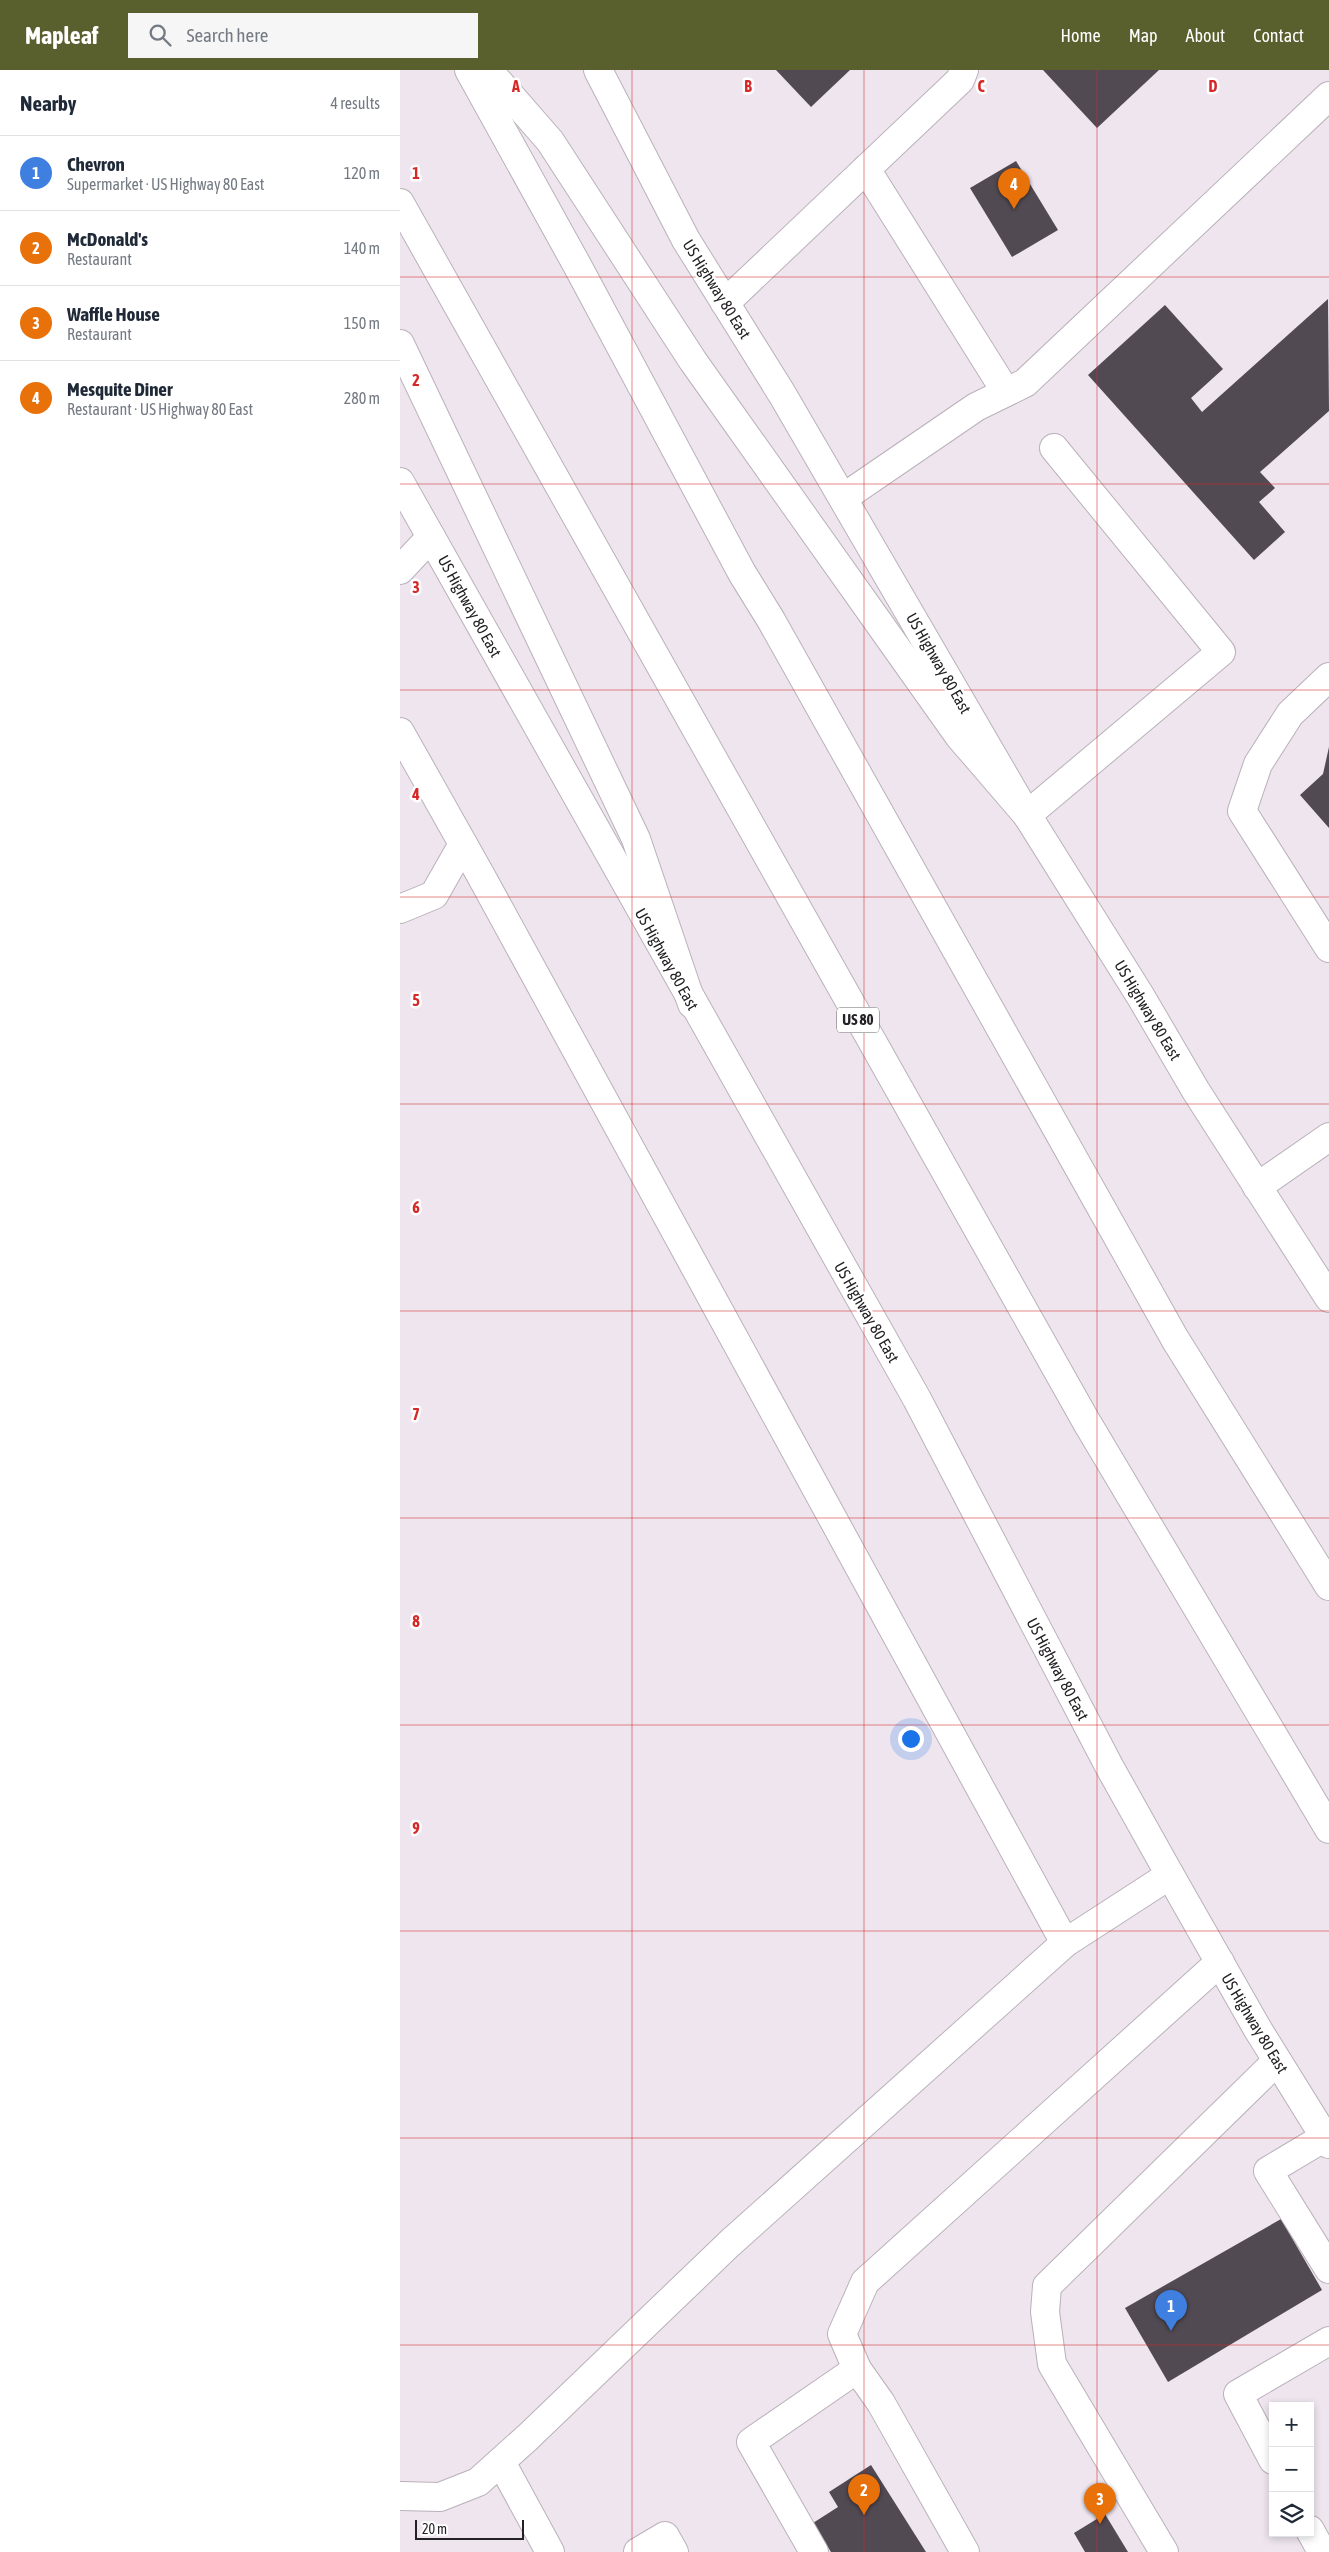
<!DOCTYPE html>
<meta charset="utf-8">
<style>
:root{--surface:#fff;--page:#f6f6f7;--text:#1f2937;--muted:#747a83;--line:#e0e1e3;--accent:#595f2d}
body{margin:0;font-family:"Asap Condensed",sans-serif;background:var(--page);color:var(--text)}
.controls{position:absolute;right:15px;bottom:15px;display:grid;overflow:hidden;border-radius:0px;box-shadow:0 2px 8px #0003}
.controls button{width:45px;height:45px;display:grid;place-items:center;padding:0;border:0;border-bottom:1px solid var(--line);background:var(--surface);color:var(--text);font:25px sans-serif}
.scale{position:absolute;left:15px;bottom:12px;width:109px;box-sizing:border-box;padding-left:5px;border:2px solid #242124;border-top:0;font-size:14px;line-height:18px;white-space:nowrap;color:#242124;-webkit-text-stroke:4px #fff;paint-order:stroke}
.you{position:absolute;left:510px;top:1668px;width:18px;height:18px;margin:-12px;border:4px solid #fff;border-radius:50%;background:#1a73e8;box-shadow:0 0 0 8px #1a73e833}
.badge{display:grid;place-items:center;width:32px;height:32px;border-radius:50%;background:var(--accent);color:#fff;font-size:16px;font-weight:700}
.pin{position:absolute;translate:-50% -41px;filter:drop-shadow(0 1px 2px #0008)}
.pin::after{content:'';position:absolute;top:26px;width:18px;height:15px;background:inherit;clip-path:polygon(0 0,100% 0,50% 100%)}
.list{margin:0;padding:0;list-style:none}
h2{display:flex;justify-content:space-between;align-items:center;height:65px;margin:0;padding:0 20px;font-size:21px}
h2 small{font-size:16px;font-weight:400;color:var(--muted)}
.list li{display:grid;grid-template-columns:32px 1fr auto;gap:15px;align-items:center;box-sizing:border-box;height:75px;padding:0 20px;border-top:1px solid var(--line)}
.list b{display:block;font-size:19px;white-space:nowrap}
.list p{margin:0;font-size:16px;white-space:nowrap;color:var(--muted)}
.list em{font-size:16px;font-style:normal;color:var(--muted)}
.icon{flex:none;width:28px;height:28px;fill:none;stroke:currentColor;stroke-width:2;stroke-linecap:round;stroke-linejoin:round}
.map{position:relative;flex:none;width:929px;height:2482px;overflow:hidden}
header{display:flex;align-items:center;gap:30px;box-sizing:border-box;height:70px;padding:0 25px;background:var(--accent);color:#fff}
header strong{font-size:24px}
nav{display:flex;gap:28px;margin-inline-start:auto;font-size:18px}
.search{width:350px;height:45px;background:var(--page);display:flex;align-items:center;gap:12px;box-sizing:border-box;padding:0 18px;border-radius:0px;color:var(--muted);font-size:19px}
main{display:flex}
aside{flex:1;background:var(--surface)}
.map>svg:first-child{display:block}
.building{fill:#524a52}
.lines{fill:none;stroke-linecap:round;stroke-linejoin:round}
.minor-casing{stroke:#bab1ba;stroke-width:30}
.major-casing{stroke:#bab1ba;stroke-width:30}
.highway-casing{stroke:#bab1ba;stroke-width:30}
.minor{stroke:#fff;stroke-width:28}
.major{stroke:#fff;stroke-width:28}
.highway{stroke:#fff;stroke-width:28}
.grid{fill:none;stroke:#d62828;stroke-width:1;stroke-opacity:0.55}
.labels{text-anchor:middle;stroke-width:5;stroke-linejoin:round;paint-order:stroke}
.shield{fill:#fff;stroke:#666466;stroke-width:1}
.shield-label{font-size:15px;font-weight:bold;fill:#242124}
.street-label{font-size:16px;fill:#242124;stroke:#fff}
.grid-label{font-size:16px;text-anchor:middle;font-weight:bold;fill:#d62828;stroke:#fff;stroke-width:5;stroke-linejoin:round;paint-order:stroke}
</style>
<header>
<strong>Mapleaf</strong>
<div class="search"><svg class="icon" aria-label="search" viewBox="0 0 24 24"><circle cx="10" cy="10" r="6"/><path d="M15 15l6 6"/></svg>Search here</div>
<nav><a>Home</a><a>Map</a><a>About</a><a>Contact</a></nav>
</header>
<main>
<aside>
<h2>Nearby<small>4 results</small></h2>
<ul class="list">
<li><span class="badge" style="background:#3f7fe0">1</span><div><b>Chevron</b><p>Supermarket · US Highway 80 East</p></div><em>120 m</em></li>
<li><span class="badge" style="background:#e8710a">2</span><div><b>McDonald's</b><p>Restaurant</p></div><em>140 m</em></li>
<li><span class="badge" style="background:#e8710a">3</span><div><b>Waffle House</b><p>Restaurant</p></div><em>150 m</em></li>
<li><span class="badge" style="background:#e8710a">4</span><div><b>Mesquite Diner</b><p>Restaurant · US Highway 80 East</p></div><em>280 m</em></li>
</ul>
</aside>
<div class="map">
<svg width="929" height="2482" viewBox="0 0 929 2482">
<rect width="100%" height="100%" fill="#eee5ef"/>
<g class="building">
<path d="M376,0H450L411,37Z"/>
<path d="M643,0H759L697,58Z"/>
<path d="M616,91L658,160L612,187L570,118Z"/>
<path d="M928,229L929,341L860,402L875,418L859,432L885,462L854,490L688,305L765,235L823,299L791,328L802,342Z"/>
<path d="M929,677V758L900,725L923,704Z"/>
<path d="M881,2149L922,2220L768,2312L725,2238Z"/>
<path d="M471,2395L526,2482H431L413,2453L438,2437L429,2422Z"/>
<path d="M705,2444L728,2482H685L674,2463Z"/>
</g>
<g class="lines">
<defs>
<g id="minor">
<path d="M466,99L606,322"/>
<path d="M325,233L560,10L564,0"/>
<path d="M443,428L576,337L625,313L929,26"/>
<path d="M0,500L31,467"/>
<path d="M929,607L890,644L858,694L842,741L929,878"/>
<path d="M0,662L80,804L665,1873L770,1805"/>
<path d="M627,745L821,582L654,378"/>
<path d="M0,839L34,825L63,774"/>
<path d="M857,1117L929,1067"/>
<path d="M925,2067L868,2101L929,2199"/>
<path d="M457,2299L481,2333L565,2482"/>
<path d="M873,2390L838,2324L929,2271"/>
<path d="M101,2392L150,2482"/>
<path d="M0,2426L40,2427L78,2412L128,2367L329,2174L665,1873"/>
<path d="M910,2460L922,2482"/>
<path d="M238,2482L265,2466L274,2482"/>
<path d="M414,2482L351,2372L457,2299L442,2264L465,2212L820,1892"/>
<path d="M764,2482L652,2294L645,2242L647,2216L877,1991"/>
</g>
<g id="major">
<path d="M198,0L286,170L382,324L627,745L741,927L796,1021L929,1228"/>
<path d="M0,412L517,1329L709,1696L770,1805L857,1958L929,2074"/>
</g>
<g id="highway">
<path d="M69,0L177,195L342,503L371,550L775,1269L929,1516"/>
<path d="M88,0L150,71L293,291L559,666L627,745"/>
<path d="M0,133L686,1351L929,1759"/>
<path d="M0,274L236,769L292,934"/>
</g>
</defs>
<use href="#minor" class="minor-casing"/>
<use href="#major" class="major-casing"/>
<use href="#highway" class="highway-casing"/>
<use href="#minor" class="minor"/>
<use href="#major" class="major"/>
<use href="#highway" class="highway"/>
</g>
<path class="grid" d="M232,0V2482M464,0V2482M697,0V2482M0,207H929M0,414H929M0,620H929M0,827H929M0,1034H929M0,1241H929M0,1448H929M0,1655H929M0,1861H929M0,2068H929M0,2275H929"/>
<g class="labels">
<rect class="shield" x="437" y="937.5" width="42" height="25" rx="4"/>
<g class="shield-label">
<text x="458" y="955">US 80</text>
</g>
<g class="street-label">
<text transform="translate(317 219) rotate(58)" y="6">US Highway 80 East</text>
<text transform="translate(70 536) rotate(61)" y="6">US Highway 80 East</text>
<text transform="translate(539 593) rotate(60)" y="6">US Highway 80 East</text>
<text transform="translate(267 889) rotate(61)" y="6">US Highway 80 East</text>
<text transform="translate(748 940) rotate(59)" y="6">US Highway 80 East</text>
<text transform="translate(467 1242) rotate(60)" y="6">US Highway 80 East</text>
<text transform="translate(658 1599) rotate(62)" y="6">US Highway 80 East</text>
<text transform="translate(855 1953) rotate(59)" y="6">US Highway 80 East</text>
</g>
</g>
<g class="grid-label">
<text x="116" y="22">A</text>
<text x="348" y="22">B</text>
<text x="581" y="22">C</text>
<text x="813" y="22">D</text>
<text x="16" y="109">1</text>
<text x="16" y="316">2</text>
<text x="16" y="523">3</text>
<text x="16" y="730">4</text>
<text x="16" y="936">5</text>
<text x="16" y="1143">6</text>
<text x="16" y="1350">7</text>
<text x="16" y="1557">8</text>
<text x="16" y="1764">9</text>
</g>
</svg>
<div class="controls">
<button>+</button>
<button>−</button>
<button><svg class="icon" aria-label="layers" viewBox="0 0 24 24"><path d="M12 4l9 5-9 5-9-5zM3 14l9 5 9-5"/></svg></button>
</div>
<div class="scale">20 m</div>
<div class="you"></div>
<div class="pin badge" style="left:771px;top:2261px;background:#3f7fe0">1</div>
<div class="pin badge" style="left:464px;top:2445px;background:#e8710a">2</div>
<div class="pin badge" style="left:700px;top:2454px;background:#e8710a">3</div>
<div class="pin badge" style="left:614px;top:139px;background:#e8710a">4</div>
</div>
</main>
